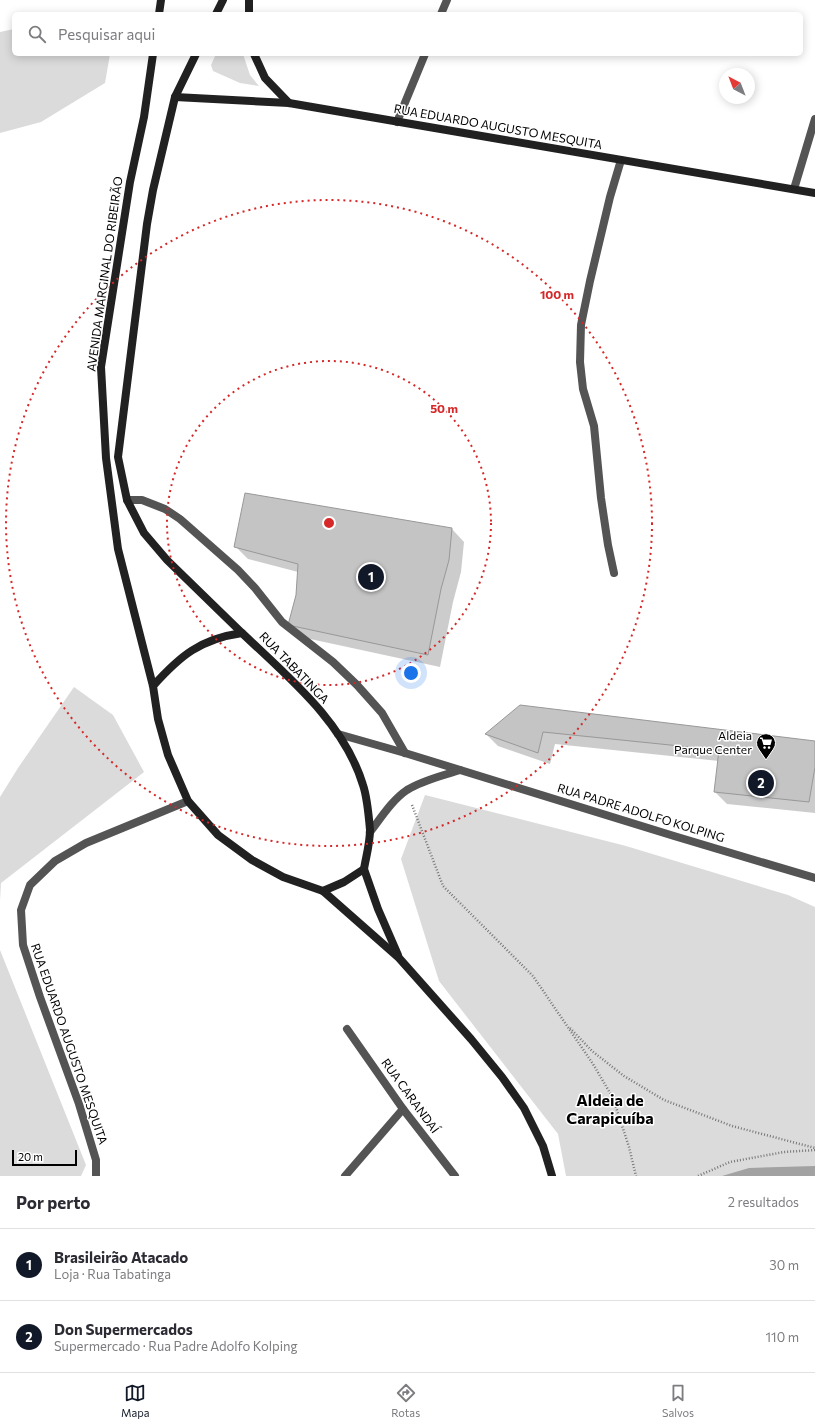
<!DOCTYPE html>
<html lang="pt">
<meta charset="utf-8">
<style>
:root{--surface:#fff;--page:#f2f2f3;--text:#2b2b33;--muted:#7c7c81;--line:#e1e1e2;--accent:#111827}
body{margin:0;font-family:Commissioner,sans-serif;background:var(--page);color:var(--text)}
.compass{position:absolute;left:719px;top:68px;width:36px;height:36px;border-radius:50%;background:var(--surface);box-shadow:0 2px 10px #0003;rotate:318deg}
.scale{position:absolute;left:12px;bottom:10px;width:65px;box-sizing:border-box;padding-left:4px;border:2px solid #000;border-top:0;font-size:11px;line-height:14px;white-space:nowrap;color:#000;-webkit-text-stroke:3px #fff;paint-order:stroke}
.you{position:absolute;left:411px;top:673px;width:14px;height:14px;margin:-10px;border:3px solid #fff;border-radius:50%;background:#1a73e8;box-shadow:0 0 0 6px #1a73e833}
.badge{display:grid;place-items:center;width:26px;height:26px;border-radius:50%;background:var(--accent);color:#fff;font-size:13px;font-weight:700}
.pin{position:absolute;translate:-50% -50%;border:2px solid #fff;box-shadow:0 1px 4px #0006}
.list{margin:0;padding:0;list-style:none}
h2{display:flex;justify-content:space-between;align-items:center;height:52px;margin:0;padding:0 16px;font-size:17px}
h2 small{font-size:13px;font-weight:400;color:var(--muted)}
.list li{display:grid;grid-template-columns:26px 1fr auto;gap:12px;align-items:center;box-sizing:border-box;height:72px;padding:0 16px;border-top:1px solid var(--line)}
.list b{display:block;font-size:15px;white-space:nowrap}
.list p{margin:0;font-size:13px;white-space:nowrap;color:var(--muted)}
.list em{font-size:13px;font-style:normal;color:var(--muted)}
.icon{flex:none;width:22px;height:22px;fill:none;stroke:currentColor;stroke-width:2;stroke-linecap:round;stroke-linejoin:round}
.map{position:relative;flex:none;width:815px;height:1176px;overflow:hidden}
.search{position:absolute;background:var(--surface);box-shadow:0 2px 10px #0003;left:12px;right:12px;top:12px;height:44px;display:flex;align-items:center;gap:10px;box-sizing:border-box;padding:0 14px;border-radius:6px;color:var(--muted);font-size:15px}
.sheet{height:196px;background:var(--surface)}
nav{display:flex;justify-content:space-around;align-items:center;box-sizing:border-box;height:56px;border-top:1px solid var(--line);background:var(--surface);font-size:11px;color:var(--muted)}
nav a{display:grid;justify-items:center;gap:2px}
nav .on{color:var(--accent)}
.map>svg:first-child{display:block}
.green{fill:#dbdbdb}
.water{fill:#a2a2a2}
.shadow{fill:#0003}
.building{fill:#c4c4c4;stroke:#989898}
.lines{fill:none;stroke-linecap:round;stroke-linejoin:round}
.path{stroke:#767676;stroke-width:2.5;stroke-dasharray:1 2;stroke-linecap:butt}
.lane{stroke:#545454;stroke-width:8}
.street{stroke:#545454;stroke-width:8}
.secondary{stroke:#212121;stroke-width:8}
.ring{fill:none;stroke:#d62828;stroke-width:2;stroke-dasharray:2 4}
.labels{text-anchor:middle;stroke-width:3;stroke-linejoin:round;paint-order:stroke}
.street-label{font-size:12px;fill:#000;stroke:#fff}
.poi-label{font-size:12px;fill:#000;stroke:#fff;text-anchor:end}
.district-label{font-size:16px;font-weight:bold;fill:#000;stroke:#fff}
.centre{fill:#d62828;stroke:#fff;stroke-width:2}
.ring-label{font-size:12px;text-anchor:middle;font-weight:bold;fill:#d62828;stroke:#fff;stroke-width:3;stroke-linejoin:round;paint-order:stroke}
</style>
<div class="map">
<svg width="815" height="1176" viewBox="0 0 815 1176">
<rect width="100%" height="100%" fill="#fff"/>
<g class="green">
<path d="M14,29V54H110L105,83L41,122L0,133V32Z"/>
<path d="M216,54H243L250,75L259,86L240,83L213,71L211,65Z"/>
<path d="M74,687L113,715L144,772L1,883L0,901V797L18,768Z"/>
<path d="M425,795L626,846L788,895L815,907V1176H566L558,1134L439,981L401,859Z"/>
<path d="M0,950L86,1165L81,1176H0Z"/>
</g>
<path class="water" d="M815,1166V1176H722L749,1168Z"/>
<g class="shadow">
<path d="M452,529L464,542L461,572L453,602L440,667L301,637L289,625L296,595L298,572L248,559L235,546Z"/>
<path d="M520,706L815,742V813L727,804L715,792L719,761L555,744L550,764L498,746L486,734Z"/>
</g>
<g class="building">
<path d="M245,493L452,528L449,560L441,589L428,655L288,625L296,595L298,564L234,547Z"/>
<path d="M520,705L815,741V767L809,802L714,792L719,750L543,732L538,753L485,734Z"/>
</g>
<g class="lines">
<g class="path">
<path d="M412,805L443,886L533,976L593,1064L613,1098L629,1147L636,1176"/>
<path d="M570,1028L592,1051L624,1076L664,1100L732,1126L815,1148"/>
<path d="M698,1176L730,1162L784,1152L815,1150"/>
</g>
<g class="lane">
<path d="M441,14L447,0"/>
<path d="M397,122L425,54"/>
<path d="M794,189L815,119"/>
<path d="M127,500H142L165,509L180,519L238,570L255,588L282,622L333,662L357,685L382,713L405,753"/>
<path d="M614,573L608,545L601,498L594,426L583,389L580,362L581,325L590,281L610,197L621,160"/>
</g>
<g class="street">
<path d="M338,734L405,753L674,836L815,878"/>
<path d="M370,832C381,818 392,800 407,790C423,780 442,776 460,770"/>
<path d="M347,1029L403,1109L455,1176"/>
<path d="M96,1176V1160L79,1104L40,997L23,945L21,910L30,885L55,861L86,843L188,801"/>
<path d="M345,1176L403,1109"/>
</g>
<g class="secondary">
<path d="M249,0V14"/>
<path d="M159,14L161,0"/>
<path d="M216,14L223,0"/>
<path d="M196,54L175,97L153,190L147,224L118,457L127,500L144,533L167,560L242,633"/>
<path d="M254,54L265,78L289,103"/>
<path d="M175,97L289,103L318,108L815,193"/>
<path d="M153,686C180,656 200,639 242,633C288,677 344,722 363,785C367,797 369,818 370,830C370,843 366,857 364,869L344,882L323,891L283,877L252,860L218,835L188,801L168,755L158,719L153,686L118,549L106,458L101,367L130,182L144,117L153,54"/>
<path d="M364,869L378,909L398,955"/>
<path d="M323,891L399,958L471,1039L502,1077L524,1108L543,1146L552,1176"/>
</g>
</g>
<g class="ring">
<circle cx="329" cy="523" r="162"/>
<circle cx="329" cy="523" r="323"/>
</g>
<defs>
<symbol id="supermarket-pin" viewBox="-11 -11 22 30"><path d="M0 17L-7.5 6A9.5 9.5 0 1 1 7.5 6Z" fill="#000" stroke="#fff"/><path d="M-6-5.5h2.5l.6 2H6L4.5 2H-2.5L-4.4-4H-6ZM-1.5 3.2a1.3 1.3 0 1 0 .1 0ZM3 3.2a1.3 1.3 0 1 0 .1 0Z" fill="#fff"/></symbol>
</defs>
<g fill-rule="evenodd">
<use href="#supermarket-pin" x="755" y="732" width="22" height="30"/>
</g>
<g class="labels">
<g class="street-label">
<text transform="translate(498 127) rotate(10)" y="4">RUA EDUARDO AUGUSTO MESQUITA</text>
<text transform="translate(105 274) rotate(-82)" y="4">AVENIDA MARGINAL DO RIBEIRÃO</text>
<text transform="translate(294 668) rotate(46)" y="4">RUA TABATINGA</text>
<text transform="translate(641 813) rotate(17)" y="4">RUA PADRE ADOLFO KOLPING</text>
<text transform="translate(69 1044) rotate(71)" y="4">RUA EDUARDO AUGUSTO MESQUITA</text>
<text transform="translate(410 1096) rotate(54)" y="4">RUA CARANDAÍ</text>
</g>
<g class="poi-label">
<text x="752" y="740">Aldeia<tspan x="752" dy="14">Parque Center</tspan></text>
</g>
<g class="district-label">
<text x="610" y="1106">Aldeia de<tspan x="610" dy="18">Carapicuíba</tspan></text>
</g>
</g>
<circle cx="329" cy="523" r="6" class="centre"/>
<g class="ring-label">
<text x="557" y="299">100 m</text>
<text x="444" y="413">50 m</text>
</g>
</svg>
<svg class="compass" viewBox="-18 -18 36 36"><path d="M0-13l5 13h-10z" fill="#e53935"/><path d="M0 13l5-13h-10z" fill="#7c7c81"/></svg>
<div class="scale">20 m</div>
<div class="you"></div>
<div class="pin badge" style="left:371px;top:577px">1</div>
<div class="pin badge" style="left:761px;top:783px">2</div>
<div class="search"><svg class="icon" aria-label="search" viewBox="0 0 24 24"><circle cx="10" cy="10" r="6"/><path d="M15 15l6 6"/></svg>Pesquisar aqui</div>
</div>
<section class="sheet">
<h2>Por perto<small>2 resultados</small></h2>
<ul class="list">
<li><span class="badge">1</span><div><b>Brasileirão Atacado</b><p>Loja · Rua Tabatinga</p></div><em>30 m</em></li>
<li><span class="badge">2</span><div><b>Don Supermercados</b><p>Supermercado · Rua Padre Adolfo Kolping</p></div><em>110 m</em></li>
</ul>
</section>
<nav>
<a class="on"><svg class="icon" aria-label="map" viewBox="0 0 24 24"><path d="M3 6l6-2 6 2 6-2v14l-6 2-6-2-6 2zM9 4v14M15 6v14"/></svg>Mapa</a>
<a><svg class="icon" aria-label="directions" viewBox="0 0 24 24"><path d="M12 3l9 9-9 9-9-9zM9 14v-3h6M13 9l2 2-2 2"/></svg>Rotas</a>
<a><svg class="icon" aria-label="saved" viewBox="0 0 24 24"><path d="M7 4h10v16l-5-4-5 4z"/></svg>Salvos</a>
</nav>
